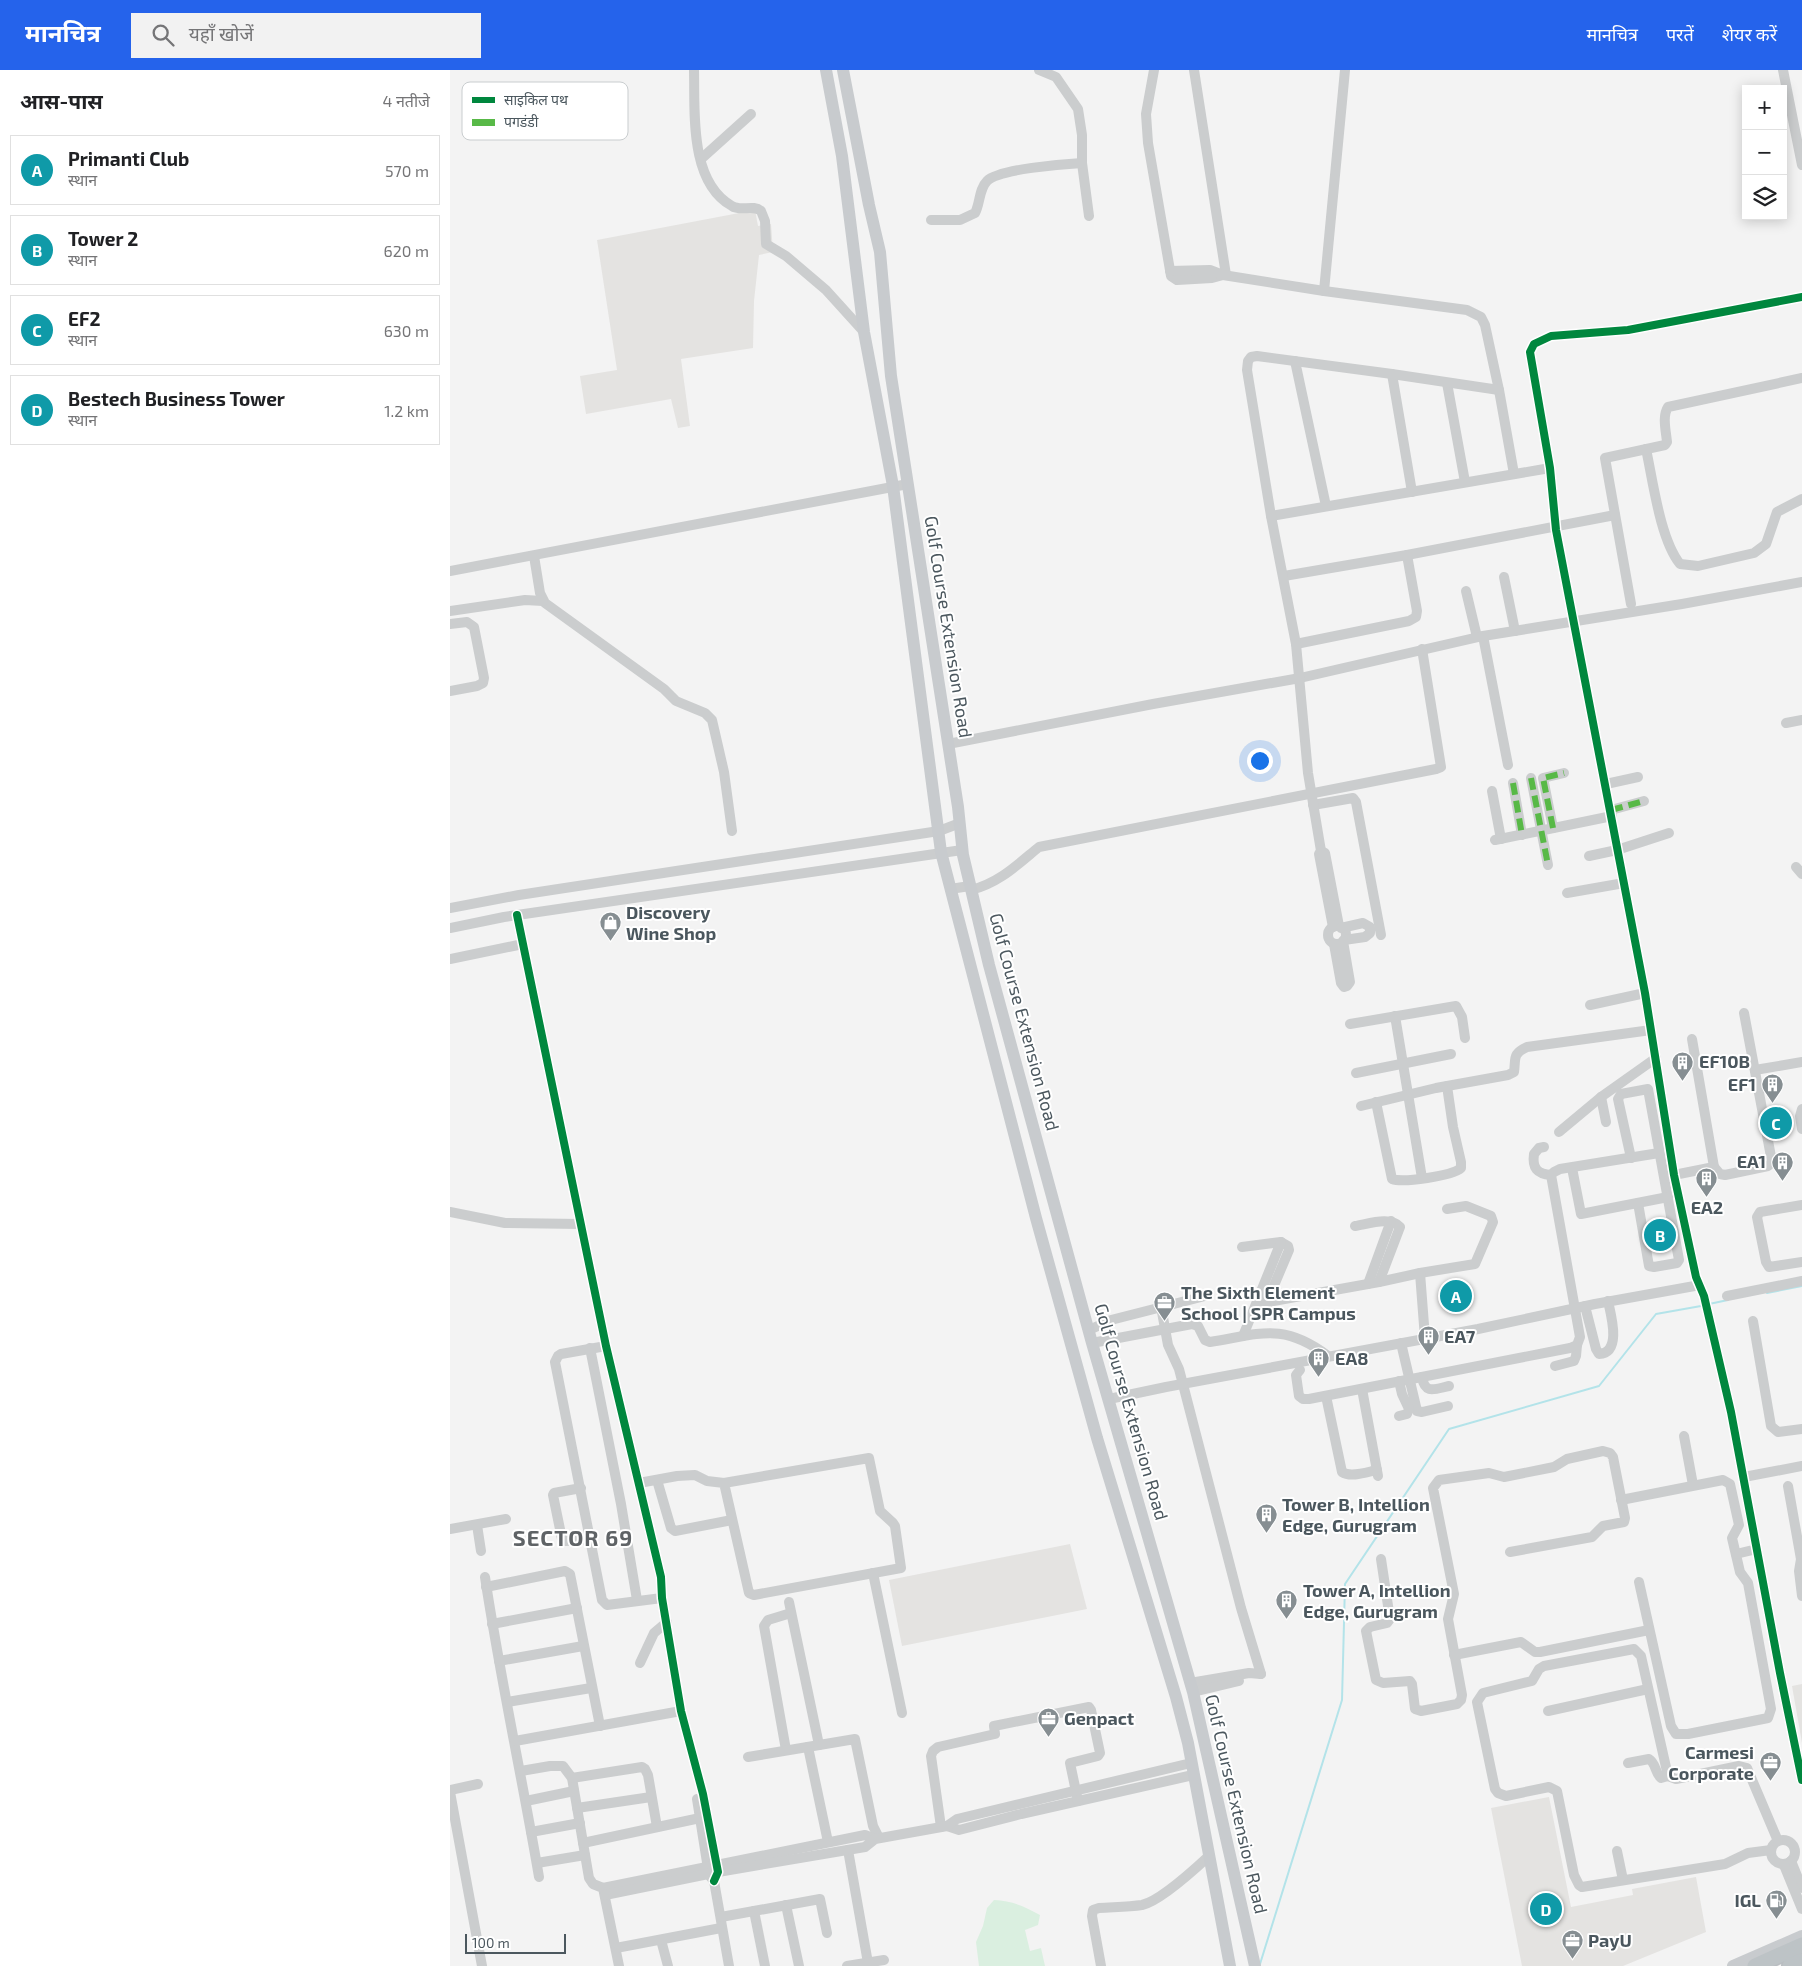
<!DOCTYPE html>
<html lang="hi">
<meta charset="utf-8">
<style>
:root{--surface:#fff;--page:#f2f2f2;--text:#202124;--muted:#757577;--line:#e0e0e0;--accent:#2563eb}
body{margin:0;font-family:"Exo 2","Noto Sans Devanagari",sans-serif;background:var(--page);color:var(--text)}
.controls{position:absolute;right:15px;top:15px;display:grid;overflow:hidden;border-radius:0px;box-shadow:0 2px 12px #0003}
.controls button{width:45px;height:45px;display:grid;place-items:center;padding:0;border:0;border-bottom:1px solid var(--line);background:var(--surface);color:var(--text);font:25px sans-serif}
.scale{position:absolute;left:15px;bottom:12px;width:101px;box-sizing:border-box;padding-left:5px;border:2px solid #4b575e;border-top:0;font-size:14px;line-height:18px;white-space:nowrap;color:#4b575e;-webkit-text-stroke:4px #fff;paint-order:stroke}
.you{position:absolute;left:809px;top:690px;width:18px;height:18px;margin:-12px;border:4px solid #fff;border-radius:50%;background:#1a73e8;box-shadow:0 0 0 8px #1a73e833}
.badge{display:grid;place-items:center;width:32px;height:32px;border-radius:50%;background:var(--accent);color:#fff;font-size:16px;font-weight:700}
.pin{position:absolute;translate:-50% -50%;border:2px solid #fff;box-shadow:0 1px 5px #0006}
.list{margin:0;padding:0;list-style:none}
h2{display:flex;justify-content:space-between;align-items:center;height:65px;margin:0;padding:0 20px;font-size:21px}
h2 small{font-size:16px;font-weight:400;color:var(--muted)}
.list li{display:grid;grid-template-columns:32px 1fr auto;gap:15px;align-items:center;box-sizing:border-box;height:70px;margin:0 10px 10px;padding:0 10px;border:1px solid var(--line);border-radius:0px}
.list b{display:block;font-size:19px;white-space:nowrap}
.list p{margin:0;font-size:16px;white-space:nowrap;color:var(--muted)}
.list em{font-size:16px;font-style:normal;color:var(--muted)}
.icon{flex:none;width:28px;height:28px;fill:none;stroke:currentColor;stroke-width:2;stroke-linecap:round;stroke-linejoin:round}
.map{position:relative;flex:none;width:1352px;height:1896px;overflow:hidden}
header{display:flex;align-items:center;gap:30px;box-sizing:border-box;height:70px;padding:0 25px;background:var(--accent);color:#fff}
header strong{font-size:24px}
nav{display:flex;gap:28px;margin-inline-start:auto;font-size:18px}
.search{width:350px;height:45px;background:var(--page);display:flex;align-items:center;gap:12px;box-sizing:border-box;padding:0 18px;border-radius:0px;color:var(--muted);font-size:19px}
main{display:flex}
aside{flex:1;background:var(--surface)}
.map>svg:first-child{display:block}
.commercial{fill:#e4e3e1}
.green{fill:#daefe0}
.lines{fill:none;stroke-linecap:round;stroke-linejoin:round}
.stream{stroke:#b3e3e9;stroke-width:2}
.highway-casing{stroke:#b9bdc1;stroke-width:18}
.minor{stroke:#cbcdce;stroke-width:10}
.major{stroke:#c8cbce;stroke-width:12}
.highway{stroke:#bdc3c6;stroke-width:15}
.quiet{stroke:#58b947;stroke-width:6;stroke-dasharray:12 6;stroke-linecap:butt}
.cycleway-casing{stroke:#fff;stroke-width:11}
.cycleway{stroke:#00873e;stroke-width:8}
.labels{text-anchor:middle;stroke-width:4;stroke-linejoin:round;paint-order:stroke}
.street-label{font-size:18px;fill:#4b575e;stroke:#fff}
.poi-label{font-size:18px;font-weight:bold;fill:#4b575e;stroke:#fff;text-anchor:start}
.district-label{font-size:22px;font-weight:bold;letter-spacing:1px;fill:#5f6366;stroke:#fff}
.key{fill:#fff;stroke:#c9cdcf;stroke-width:1}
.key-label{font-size:14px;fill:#4b575e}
</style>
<header>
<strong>मानचित्र</strong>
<div class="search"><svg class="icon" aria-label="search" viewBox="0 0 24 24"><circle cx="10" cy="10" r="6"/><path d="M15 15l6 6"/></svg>यहाँ खोजें</div>
<nav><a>मानचित्र</a><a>परतें</a><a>शेयर करें</a></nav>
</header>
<main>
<aside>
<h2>आस-पास<small>4 नतीजे</small></h2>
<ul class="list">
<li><span class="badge" style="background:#0f9aa8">A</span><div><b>Primanti Club</b><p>स्थान</p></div><em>570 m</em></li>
<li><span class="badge" style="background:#0f9aa8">B</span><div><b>Tower 2</b><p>स्थान</p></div><em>620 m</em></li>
<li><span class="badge" style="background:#0f9aa8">C</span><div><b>EF2</b><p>स्थान</p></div><em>630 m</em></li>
<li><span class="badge" style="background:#0f9aa8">D</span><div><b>Bestech Business Tower</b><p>स्थान</p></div><em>1.2 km</em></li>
</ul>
</aside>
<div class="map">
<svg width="1352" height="1896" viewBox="0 0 1352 1896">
<rect width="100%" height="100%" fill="#f3f3f3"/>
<g class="commercial">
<path d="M305,140L308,156L321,154L323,182L309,185L304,231L303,278L231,289L240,356L228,358L221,329L136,344L130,306L167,300L147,170Z"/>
<path d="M620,1474L637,1539L452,1576L439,1510Z"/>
<path d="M1352,1614V1673L1342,1616Z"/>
<path d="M1099,1727L1121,1837L1183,1825L1182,1819L1246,1807L1256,1862L1173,1896H1072L1041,1738Z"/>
</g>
<path class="green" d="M544,1830C562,1831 574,1836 590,1845L588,1855L575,1860L580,1881L591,1878L595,1896H529L526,1872L533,1856L537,1838Z"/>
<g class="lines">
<g class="stream">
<path d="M1317,1223L1352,1216"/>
<path d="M1259,1234L1278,1230"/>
<path d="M810,1894L892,1630L895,1514L999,1359L1149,1316L1206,1244L1251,1236"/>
</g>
<defs>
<g id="highway">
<path d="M1305,1896L1352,1875"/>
<path d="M1340,1896L1352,1891"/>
</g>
</defs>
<use href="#highway" class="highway-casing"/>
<g class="minor">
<path d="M244,0C245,42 239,112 282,136C291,142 303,134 311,141L315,151L316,174L336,186L376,220L414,262"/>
<path d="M589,0L606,7L628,39L632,65V93L639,146"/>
<path d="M704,0L696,44L698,73L721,206L727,210L762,208L773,205"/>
<path d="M744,0L776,205"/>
<path d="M1333,0L1352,95"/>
<path d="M251,89L301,44"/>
<path d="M481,150H510L525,143C530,134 529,119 537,111C549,99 613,94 632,93"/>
<path d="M720,201L760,200L773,205L874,221L1017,240L1031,247L1035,255L1049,320L1064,404"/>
<path d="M874,221L895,0"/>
<path d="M1352,227L1178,260L1101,266L1084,274L1080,282L1100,398L1106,460L1195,923L1224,1105L1246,1207L1254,1226L1281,1342L1330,1603L1352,1710"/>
<path d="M845,291L876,436"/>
<path d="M942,304L962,422"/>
<path d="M997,313L1015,412"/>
<path d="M1196,379C1203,411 1210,469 1230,494L1248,496L1304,483L1316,474L1327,442L1352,429"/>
<path d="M821,446L1100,398"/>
<path d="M84,486L90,523L95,533L214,619L226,631L255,643L262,650L274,702L282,761"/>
<path d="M0,501L458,414"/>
<path d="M834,506L957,485L1165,445"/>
<path d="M1054,507L1065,561"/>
<path d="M1016,521L1027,567"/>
<path d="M1181,534L1155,388L1215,375L1217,372C1216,361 1212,346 1218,337L1352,308"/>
<path d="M0,541L75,530L93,531"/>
<path d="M0,554L17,552L24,557L34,608L33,613L27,616L0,621"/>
<path d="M1033,566L1058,695"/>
<path d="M846,574L959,551L966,547L967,541L957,485"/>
<path d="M1336,653L1352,650"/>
<path d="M498,674L703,634L850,608L1033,566L1232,534L1352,512"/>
<path d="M1081,708L1098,795"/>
<path d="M1063,713L1072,765"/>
<path d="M1156,714L1188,707"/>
<path d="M1042,721L1051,769"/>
<path d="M863,735L903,728L906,732L931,865"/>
<path d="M1161,740L1194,731"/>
<path d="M1103,758L1093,708L1114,703"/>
<path d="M1045,770L1162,746"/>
<path d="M871,781L858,703L846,574L821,446L797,300L798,291L801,287L807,286L942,304L1049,320"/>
<path d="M1139,786L1167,780L1219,763"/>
<path d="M1346,797L1352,804"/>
<path d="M500,819L520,816"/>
<path d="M521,820C549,813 567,795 589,777L986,699L991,697L972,579"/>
<path d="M1117,823L1174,813"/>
<path d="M0,838L69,825L489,761L510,753"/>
<path d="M67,845L156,1276L211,1507L212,1528L231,1641L253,1724L268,1802L264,1811"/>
<circle cx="887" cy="865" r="9"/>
<path d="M883,857L869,784L871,781L875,783L889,856"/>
<path d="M0,858L54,847L512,780"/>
<path d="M891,858L913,853L920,857V863L915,867L894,870"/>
<path d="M884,874L891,913L894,917L897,916L900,912L893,871"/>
<path d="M0,889L73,874"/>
<path d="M1140,935L1195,923"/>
<path d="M945,946L972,1108"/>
<path d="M900,954L1006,936L1012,947L1015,968"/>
<path d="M1305,1000L1352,992"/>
<path d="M906,1003L1001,984"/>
<path d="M1151,1027L1156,1052"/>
<path d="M926,1032L942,1109C953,1113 1002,1106 1011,1098V1092L1003,1057L997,1016"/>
<path d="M911,1036L986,1018L1058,1005L1064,1002C1066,988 1062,984 1077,977L1201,960"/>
<path d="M1352,1039L1350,1046L1352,1059"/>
<path d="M1109,1062L1151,1027L1206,988"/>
<path d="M1094,1077L1089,1078L1084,1084C1082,1098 1087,1104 1101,1105"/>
<path d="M1181,1088L1168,1029L1171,1024L1198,1019L1229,1190L1227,1193L1204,1197L1199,1196L1188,1133"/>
<path d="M1264,1097L1270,1104L1275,1105L1318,1096L1322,1092L1294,943"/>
<path d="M1122,1098L1131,1144L1218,1127"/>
<path d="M1219,1106L1264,1097L1242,969"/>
<path d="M1352,1135L1310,1142L1307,1147L1316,1192L1319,1197L1352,1192"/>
<path d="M0,1142L55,1153L131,1154"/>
<path d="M905,1156C918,1154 941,1146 950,1157L929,1212"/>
<path d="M792,1177L831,1172L838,1176L839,1180L817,1232"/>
<path d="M970,1203L1025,1194L1043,1152L1041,1146L1016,1136L997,1139"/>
<path d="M918,1214L941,1151"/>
<path d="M1277,1226L1352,1211"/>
<path d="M807,1234L929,1212L970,1203L975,1268"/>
<path d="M1135,1236L1146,1279L1149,1284C1172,1283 1161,1245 1158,1231"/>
<path d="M712,1242L718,1275L729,1299L791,1538L811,1604"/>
<path d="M1303,1251L1321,1356L1328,1362L1352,1359"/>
<path d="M639,1260L661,1250L755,1226"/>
<path d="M793,1266L831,1172"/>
<path d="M642,1273L742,1254L748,1256L755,1270L760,1272C810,1264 833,1252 878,1286"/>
<path d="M951,1273L967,1341L972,1342L998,1336"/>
<path d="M156,1276L111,1284L108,1286L105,1292L152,1530L157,1535L212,1528"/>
<path d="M140,1278L171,1434L187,1530"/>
<path d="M1105,1296L1124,1291L1126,1286L1127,1275"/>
<path d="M850,1300L846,1305L849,1326L853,1329H859L1120,1278L1127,1275L1130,1267L1101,1105L1104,1102L1110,1099L1209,1083"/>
<path d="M972,1307C975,1325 985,1319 999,1316"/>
<path d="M949,1311L952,1324L959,1339L957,1344L949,1346"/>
<path d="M912,1319L928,1406"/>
<path d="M876,1326L892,1402C901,1408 917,1402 927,1400"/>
<path d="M659,1329L716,1317L1028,1259L1145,1234L1250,1215"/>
<path d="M1234,1366L1243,1415"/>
<path d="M1294,1407L1352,1396"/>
<path d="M207,1410L221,1458L225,1461L282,1450"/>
<path d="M189,1413L227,1406L245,1405L257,1411L274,1413L419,1388L430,1441L443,1453L445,1456L451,1498L304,1525L299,1523L274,1413"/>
<path d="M1338,1416L1351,1489L1349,1501L1352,1526"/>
<path d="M131,1418L104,1423L103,1425L112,1469L116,1471L139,1469"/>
<path d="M1171,1430L1273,1410L1280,1414L1289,1455L1282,1468L1290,1502L1298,1513L1321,1639L1318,1648L1238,1664H1226L1221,1656L1189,1512"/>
<path d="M27,1455L31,1481"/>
<path d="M0,1459L56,1449"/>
<path d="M1286,1484L1307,1479"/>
<path d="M931,1489L940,1549L937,1553L920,1557L916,1561L926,1610L933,1613L960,1611L962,1614L965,1639L971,1641L1007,1634L1011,1630L1012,1625L998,1549L1004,1524L983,1418L989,1410L1039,1403L1054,1407L1104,1397L1117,1389L1153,1381L1160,1383L1163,1387L1175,1448L1174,1452L1153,1456L1142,1467L1060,1482"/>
<path d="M423,1503L452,1643"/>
<path d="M35,1507C50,1607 72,1707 89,1807"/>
<path d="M36,1517L115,1501L120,1504L150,1656"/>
<path d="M339,1532L369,1675"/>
<path d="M42,1554L127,1538"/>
<path d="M1004,1585L1071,1572L1085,1582H1090L1199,1560"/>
<path d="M49,1591L133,1576"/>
<path d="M190,1593L204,1563L217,1552"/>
<path d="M740,1613L799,1603L811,1604"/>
<path d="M743,1622L789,1611"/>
<path d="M57,1632L141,1618"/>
<path d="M1098,1641L1198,1619"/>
<path d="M65,1671L231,1641"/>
<path d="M358,1677L378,1772"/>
<path d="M336,1680L314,1556L318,1550L341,1543"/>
<path d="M298,1687L405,1669L423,1756L429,1768"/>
<path d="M1178,1693L1199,1689C1206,1693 1205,1703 1211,1708L1218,1706"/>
<path d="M71,1701L100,1696H113L122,1708L139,1808L143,1814L153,1818L169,1896"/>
<path d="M122,1708L192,1697L195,1699L198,1705L207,1757"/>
<path d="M0,1720L28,1714"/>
<path d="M0,1722L32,1896"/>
<path d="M247,1729L259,1805L264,1811L279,1896"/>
<path d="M76,1731L124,1721"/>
<path d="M127,1738L201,1727"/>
<path d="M497,1756L509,1760L571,1744L743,1705"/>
<path d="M491,1757L481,1686L483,1681L488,1677L545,1664L544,1656L639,1637L641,1640L650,1683L648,1686L620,1693L628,1731"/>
<path d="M81,1762L130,1753"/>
<circle cx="1333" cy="1782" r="12"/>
<path d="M133,1773L250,1748"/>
<path d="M398,1780L418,1893"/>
<path d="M1321,1780L1298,1783L1275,1794L1132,1817L1129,1815L1124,1805L1107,1721L1099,1717L1056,1726L1048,1723L1045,1719L1028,1637L1027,1632L1033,1623L1082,1611L1089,1599L1094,1596L1184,1579L1191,1586L1218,1706L1226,1709L1289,1696L1297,1698L1328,1771"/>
<path d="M1167,1781L1173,1810"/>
<path d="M1341,1791L1352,1818"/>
<path d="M87,1793L135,1785"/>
<path d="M1334,1795L1352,1839"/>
<path d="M153,1818L415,1765L425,1769"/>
<path d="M155,1825L268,1802L415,1777L425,1769L497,1756L507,1749L741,1693"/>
<path d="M336,1835L349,1896"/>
<path d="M304,1841L315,1896"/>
<path d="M271,1847L370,1829L377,1863"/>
<path d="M211,1870L218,1896"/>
<path d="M166,1878L271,1858"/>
<path d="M397,1896L434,1890"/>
<path d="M651,1896L642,1846L643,1840L649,1838C663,1837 678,1837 692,1835C710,1831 745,1799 759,1786"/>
</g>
<g class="major">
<path d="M376,0L392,86L414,262L443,416L491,782L586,1148L647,1368L726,1627L738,1673L780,1896"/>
<path d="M393,0L419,135L430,182L441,306L508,737L513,785L539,895L642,1273L743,1622L805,1896"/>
<path d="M1283,1896L1352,1866"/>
</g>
<use href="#highway" class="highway"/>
<g class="quiet">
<path d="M1081,708L1098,795"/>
<path d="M1063,713L1072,765"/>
<path d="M1161,740L1194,731"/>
<path d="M1103,758L1093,708L1114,703"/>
</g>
<defs>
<g id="cycleway">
<path d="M1352,227L1178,260L1101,266L1084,274L1080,282L1100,398L1106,460L1195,923L1224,1105L1246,1207L1254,1226L1281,1342L1330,1603L1352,1710"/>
<path d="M67,845L156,1276L211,1507L212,1528L231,1641L253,1724L268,1802L264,1811"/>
</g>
</defs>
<use href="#cycleway" class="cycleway-casing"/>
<use href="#cycleway" class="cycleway"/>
</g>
<defs>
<symbol id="shop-pin" viewBox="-11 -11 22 30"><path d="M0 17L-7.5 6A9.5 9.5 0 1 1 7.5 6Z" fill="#868e92" stroke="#fff"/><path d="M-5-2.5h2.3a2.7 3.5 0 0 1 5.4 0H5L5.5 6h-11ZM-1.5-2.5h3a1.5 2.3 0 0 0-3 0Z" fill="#fff"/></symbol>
<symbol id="building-pin" viewBox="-11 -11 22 30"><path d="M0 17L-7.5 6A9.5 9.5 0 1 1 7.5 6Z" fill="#868e92" stroke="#fff"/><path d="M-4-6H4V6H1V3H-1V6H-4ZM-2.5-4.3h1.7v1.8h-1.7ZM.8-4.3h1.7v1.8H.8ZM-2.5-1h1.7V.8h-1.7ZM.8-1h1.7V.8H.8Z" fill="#fff"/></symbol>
<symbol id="office-pin" viewBox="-11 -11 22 30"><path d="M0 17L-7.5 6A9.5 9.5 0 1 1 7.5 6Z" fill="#868e92" stroke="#fff"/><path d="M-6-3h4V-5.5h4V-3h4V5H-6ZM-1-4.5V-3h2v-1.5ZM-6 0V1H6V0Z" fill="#fff"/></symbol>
<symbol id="fuel-pin" viewBox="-11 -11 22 30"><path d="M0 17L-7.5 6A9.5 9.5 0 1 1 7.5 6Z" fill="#868e92" stroke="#fff"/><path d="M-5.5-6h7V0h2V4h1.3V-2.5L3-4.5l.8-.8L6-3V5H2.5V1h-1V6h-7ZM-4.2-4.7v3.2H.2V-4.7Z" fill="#fff"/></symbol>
</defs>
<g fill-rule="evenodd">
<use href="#shop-pin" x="148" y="840" width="25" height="34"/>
<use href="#building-pin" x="1220" y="980" width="25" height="34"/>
<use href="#building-pin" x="1310" y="1002" width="25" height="34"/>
<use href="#building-pin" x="1320" y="1080" width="25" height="34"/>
<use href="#building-pin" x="1244" y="1096" width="25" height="34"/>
<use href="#office-pin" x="702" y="1220" width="25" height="34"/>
<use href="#building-pin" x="966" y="1254" width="25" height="34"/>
<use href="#building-pin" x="856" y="1276" width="25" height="34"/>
<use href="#building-pin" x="804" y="1432" width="25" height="34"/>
<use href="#building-pin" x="824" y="1518" width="25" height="34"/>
<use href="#office-pin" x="586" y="1636" width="25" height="34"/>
<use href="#office-pin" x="1308" y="1680" width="25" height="34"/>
<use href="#fuel-pin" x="1314" y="1818" width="25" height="34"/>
<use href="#office-pin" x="1110" y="1858" width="25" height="34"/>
</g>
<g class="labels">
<g class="street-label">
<text transform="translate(498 557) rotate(81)" y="6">Golf Course Extension Road</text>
<text transform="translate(574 952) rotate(75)" y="6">Golf Course Extension Road</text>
<text transform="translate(681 1342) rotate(74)" y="6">Golf Course Extension Road</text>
<text transform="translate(786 1734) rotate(77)" y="6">Golf Course Extension Road</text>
</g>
<g class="poi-label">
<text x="176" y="849">Discovery<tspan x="176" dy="21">Wine Shop</tspan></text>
<text x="1249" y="998">EF10B</text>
<text x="1306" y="1021" text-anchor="end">EF1</text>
<text x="1316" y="1098" text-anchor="end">EA1</text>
<text x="1257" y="1144" text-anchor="middle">EA2</text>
<text x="731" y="1229">The Sixth Element<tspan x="731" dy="21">School | SPR Campus</tspan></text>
<text x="994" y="1273">EA7</text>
<text x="885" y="1295">EA8</text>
<text x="832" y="1441">Tower B, Intellion<tspan x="832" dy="21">Edge, Gurugram</tspan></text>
<text x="853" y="1527">Tower A, Intellion<tspan x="853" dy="21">Edge, Gurugram</tspan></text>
<text x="614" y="1655">Genpact</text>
<text x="1304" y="1689" text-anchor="end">Carmesi<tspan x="1304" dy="21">Corporate</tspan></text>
<text x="1311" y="1837" text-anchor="end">IGL</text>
<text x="1138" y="1877">PayU</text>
</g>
<g class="district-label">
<text x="123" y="1476">SECTOR 69</text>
</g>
</g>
<rect x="12" y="12" width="166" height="58" rx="8" class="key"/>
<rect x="22" y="27" width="23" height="6" fill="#00873e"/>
<rect x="22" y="49" width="23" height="7" fill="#58b947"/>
<g class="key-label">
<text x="54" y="35">साइकिल पथ</text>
<text x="54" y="57">पगडंडी</text>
</g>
</svg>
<div class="controls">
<button>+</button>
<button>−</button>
<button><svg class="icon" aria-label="layers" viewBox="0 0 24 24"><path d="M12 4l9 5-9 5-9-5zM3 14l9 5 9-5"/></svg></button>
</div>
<div class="scale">100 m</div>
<div class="you"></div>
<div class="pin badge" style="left:1006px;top:1226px;background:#0f9aa8">A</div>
<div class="pin badge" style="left:1210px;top:1165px;background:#0f9aa8">B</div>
<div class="pin badge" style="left:1326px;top:1053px;background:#0f9aa8">C</div>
<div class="pin badge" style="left:1096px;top:1839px;background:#0f9aa8">D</div>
</div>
</main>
